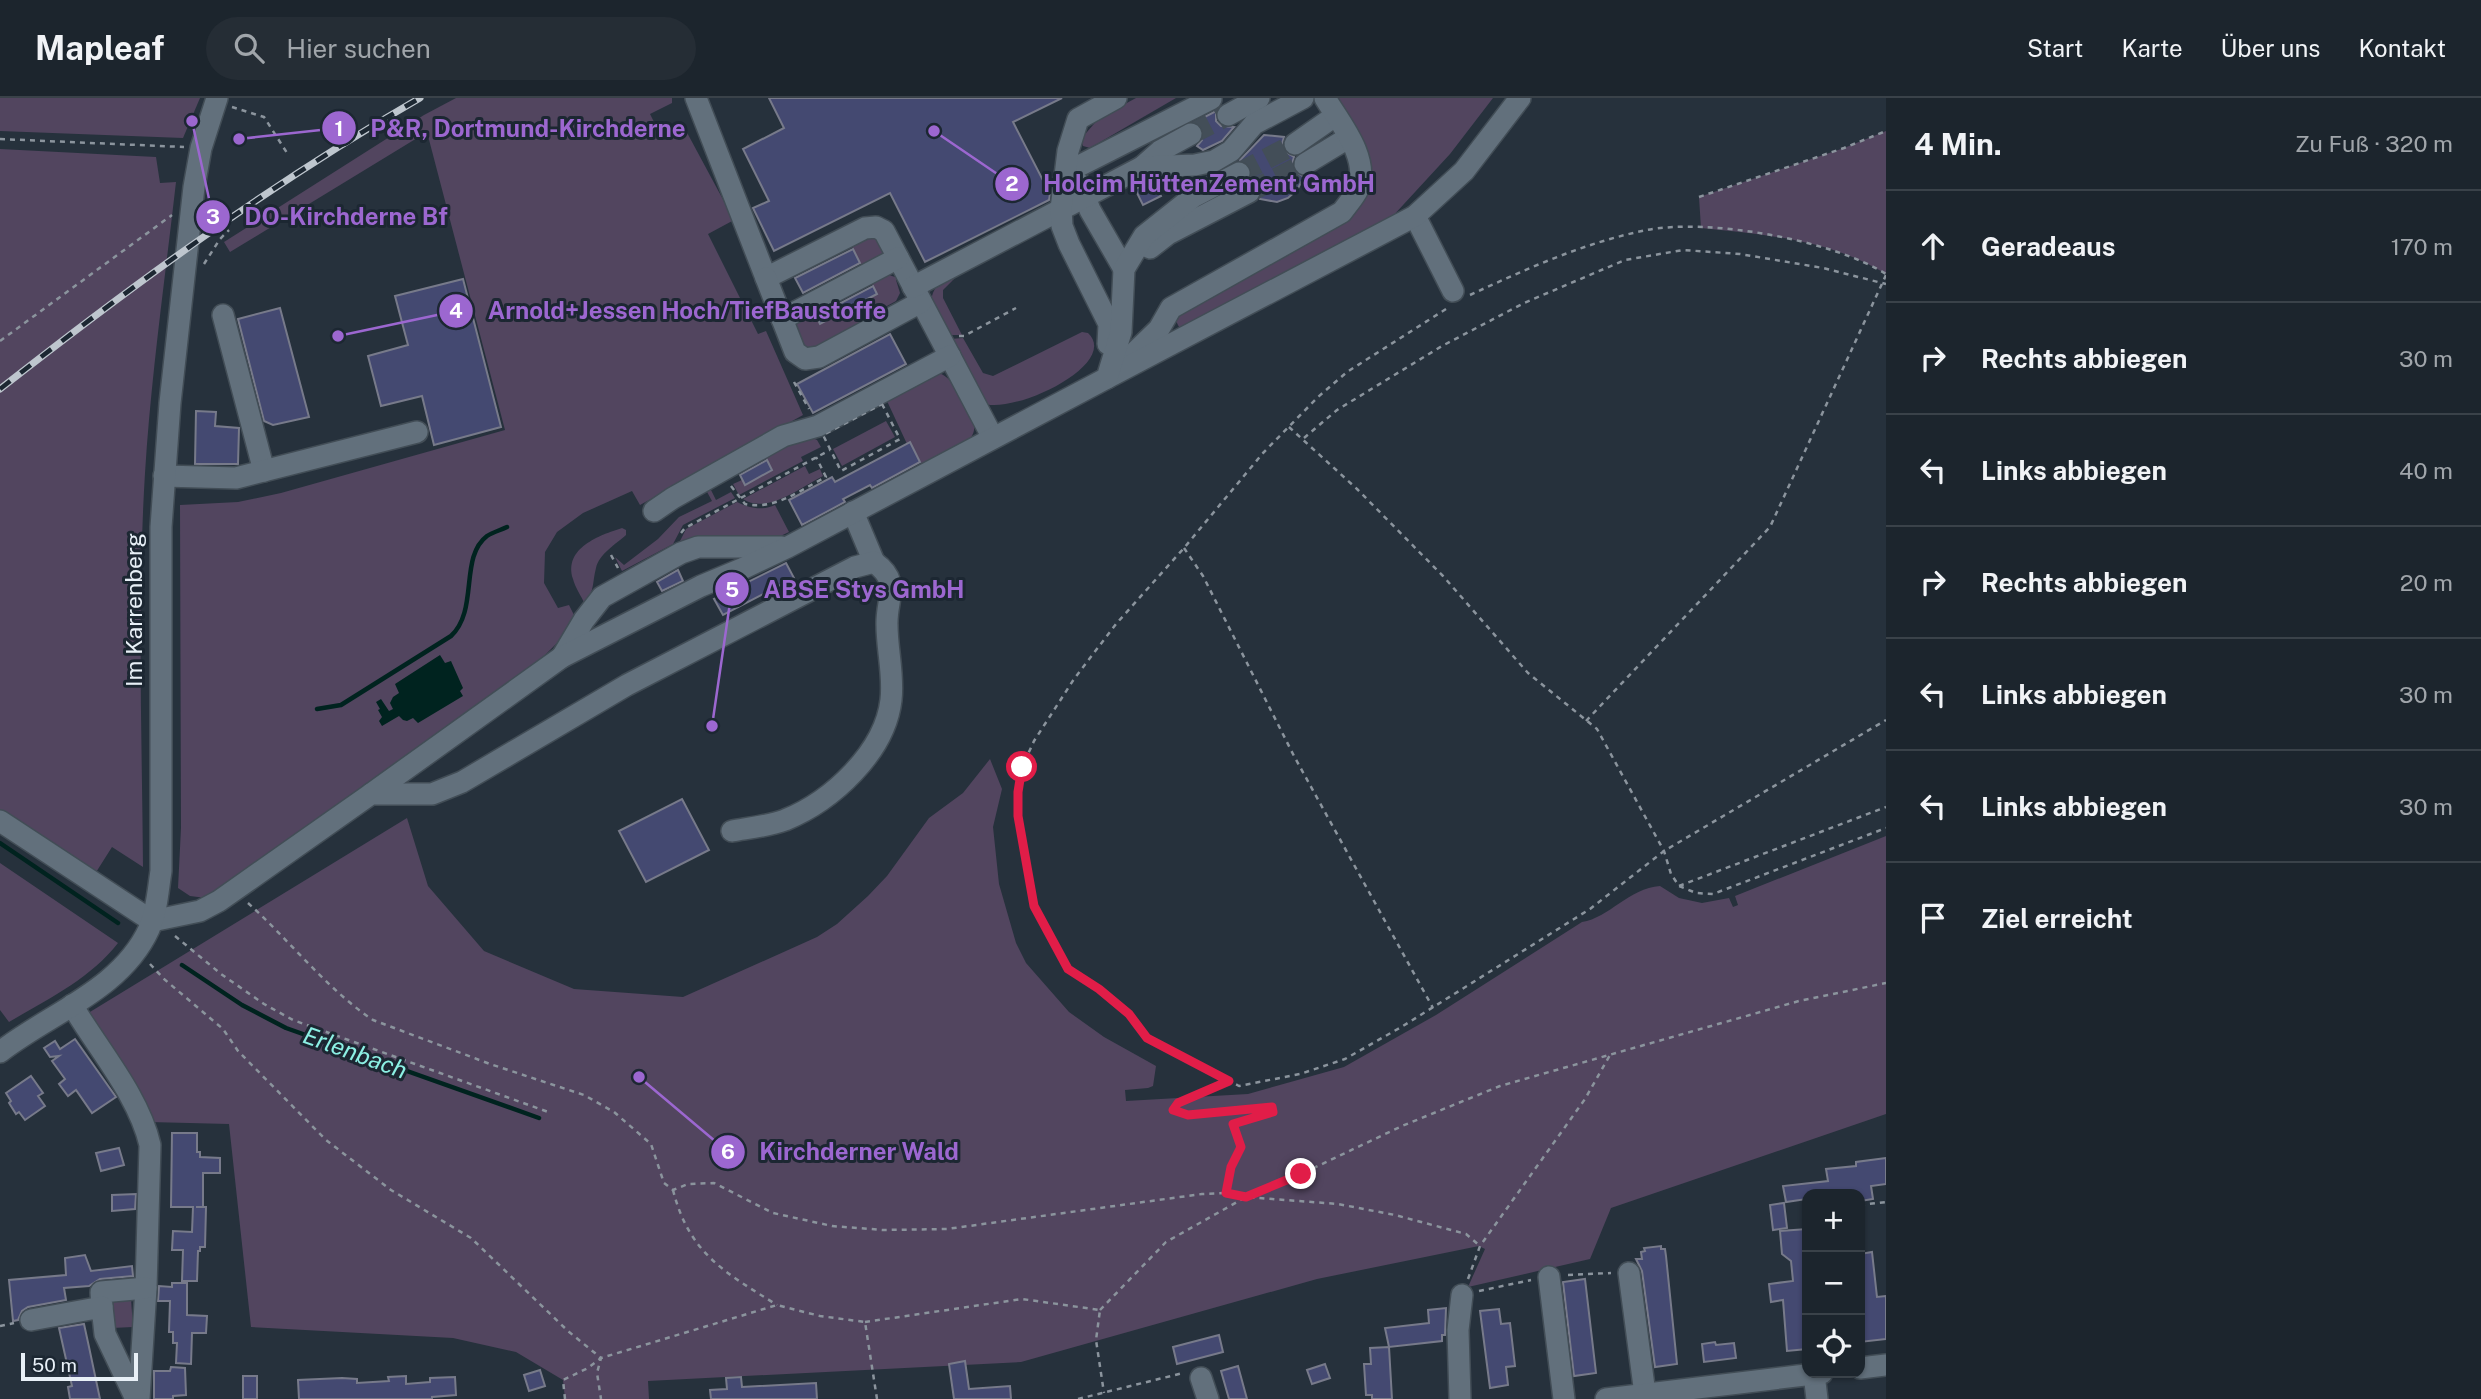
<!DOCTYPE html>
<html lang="de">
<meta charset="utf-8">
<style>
:root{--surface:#1c252d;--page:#252d35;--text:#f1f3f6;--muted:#a0a5aa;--line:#3a4249}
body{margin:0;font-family:"Public Sans",sans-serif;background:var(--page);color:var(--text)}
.controls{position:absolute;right:21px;bottom:21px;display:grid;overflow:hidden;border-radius:14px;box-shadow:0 2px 5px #0004}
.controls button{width:63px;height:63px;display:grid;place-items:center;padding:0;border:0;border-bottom:2px solid var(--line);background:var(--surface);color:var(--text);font:35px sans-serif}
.scale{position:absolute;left:21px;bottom:18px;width:117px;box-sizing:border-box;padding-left:7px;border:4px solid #e8f0f7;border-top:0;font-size:19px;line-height:24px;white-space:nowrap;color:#e8f0f7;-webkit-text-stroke:5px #1c2732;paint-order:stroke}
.stop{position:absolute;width:21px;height:21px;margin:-16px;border:5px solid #e11d48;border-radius:50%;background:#fff}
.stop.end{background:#e11d48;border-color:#fff;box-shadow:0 2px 7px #0008}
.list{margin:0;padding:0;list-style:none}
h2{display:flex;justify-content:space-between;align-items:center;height:91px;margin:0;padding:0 28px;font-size:30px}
h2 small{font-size:23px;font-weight:400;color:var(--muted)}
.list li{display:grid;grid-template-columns:46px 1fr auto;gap:21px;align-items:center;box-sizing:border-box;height:112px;padding:0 28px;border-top:2px solid var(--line)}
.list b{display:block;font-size:26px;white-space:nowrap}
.list em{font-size:23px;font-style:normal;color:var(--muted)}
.icon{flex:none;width:38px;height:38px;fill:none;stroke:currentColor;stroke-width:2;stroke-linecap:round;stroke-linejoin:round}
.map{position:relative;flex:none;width:1886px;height:1301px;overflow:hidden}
header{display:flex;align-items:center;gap:42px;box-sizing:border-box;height:98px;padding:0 35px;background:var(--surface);border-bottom:2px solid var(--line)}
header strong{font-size:33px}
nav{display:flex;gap:38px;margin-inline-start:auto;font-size:24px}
.search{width:490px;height:63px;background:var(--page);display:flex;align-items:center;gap:18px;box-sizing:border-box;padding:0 24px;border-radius:38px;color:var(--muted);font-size:26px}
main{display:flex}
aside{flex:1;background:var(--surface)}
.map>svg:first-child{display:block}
.green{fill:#52455f}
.water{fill:#00231f}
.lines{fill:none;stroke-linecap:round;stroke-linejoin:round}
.stream{stroke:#00231f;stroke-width:4.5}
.building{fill:#444971;stroke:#777a8a;stroke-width:2}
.minor-tunnel{stroke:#434e58;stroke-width:21;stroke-dasharray:21 10;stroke-linecap:butt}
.minor-casing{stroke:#424d56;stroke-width:24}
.path{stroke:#8b949d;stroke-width:2.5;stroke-dasharray:5 5;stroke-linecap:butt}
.minor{stroke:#62707c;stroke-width:21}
.rail-casing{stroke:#bec6ce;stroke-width:7}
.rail{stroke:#1c2732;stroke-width:4.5;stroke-dasharray:13;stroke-linecap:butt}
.route{stroke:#e11d48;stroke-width:9}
.labels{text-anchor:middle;stroke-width:6;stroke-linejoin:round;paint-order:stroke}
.street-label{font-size:23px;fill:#e8f0f7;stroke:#1c2732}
.water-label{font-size:24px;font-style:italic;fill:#8cf0e4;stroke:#1c2732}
.leader{fill:none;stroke:#9c67d0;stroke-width:2.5}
.callout-dot{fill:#9c67d0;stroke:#1c2732;stroke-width:2.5}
.mark-label{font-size:21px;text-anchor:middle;font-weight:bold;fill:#fff}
.callout-label{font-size:24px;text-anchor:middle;font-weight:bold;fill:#9c67d0;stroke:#1c2732;stroke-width:6;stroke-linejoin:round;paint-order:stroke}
</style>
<header>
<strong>Mapleaf</strong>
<div class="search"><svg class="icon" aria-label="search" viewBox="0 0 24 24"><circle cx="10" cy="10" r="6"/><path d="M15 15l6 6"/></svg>Hier suchen</div>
<nav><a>Start</a><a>Karte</a><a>Über uns</a><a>Kontakt</a></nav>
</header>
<main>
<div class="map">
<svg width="1886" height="1301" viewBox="0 0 1886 1301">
<rect width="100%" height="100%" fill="#26313c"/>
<g class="green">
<path d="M0,0H200L183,40L0,33Z"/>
<path d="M456,0H672V5L650,16L662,40L684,29L734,122L708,136L758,236L766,233L803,317L640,407L632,393L583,415L557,434L545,454L544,485L558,510L569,507L575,519L564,538L530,572L206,800L190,798L178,790L181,730L180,407L238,404L281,395L505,332L427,34L230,154L224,144L424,17Z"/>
<path d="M1136,0H1176L1090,50L1083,48L1081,41L1099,20Z"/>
<path d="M1336,0H1493L1450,56L1392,119L1184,230L1179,229L1175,221L1177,215L1360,102Z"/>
<path d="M1886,33V176C1832,142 1763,136 1701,130L1699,99L1844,50Z"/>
<path d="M0,51L156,59L160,85L176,84C165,181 151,278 145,375C137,506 142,638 143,769L112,749L93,779L0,715Z"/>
<path d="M877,138L885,154L883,158L863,171L851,146L852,142Z"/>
<path d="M950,173L954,181L943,192V200L962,237H949C931,205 921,202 950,173Z"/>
<path d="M886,176L898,180L896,182L900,195L896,203L867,219L869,223L817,250L802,249L793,228L796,223L814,214L820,226L877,196L871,184Z"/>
<path d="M1082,234L1088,235C1121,266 1012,318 982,305L950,241L963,240L983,275L993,278Z"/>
<path d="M939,275C954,280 972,311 974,326C975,333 973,337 969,342L923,368L910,345L907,346L887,303Z"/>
<path d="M886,323L895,339L842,368L833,351Z"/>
<path d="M808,338L817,342L821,349L801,359L803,363L739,397L733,386L742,382L746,386L772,372L764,357Z"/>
<path d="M805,368L809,376L820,371L823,378C801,389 767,417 743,401Z"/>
<path d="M710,390L716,402L731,394L735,400L683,427L673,446L622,473L615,459L624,467L658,441L679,419L712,403L706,392Z"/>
<path d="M737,404C748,410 763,413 775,407L789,434C773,443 757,439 739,439C720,438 699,439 681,444L680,443L686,431Z"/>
<path d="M622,430L626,432V437C616,446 599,456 596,470C592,486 595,491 585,506C581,498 575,489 573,481C563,450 600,437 622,430Z"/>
<path d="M990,661L1002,691L993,729L999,786L1016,845L1026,865L1069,914L1104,939L1156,968L1153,988L1148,990L1125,992L1126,1003L1248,996L1344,969L1436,917L1582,824C1609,820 1629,790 1660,788L1679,800L1702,805L1729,800L1733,809L1738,807L1735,798L1886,738V1016L1611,1110L1590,1161L1468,1189L1485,1151L1479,1148L1317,1181L1021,1264L648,1283L649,1301H565L563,1282L516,1254L453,1240L251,1229L229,1026L149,1024L85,917L407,720L428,788L484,853L574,891L683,899L817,839L837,826L868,798L887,778L929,720L963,695Z"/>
<path d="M0,765L118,845C90,881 48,901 9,924L0,912Z"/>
<path d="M110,1199L131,1201L133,1229L112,1230Z"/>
</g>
<path class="water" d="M440,557L445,565L451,563L463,590L460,593L463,598L418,625L413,620L407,623L403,622L399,618L382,628L379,623L382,619L378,612L380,611L376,604L381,601L389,613L393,611L390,605L393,599L399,595L395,586Z"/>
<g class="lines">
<g class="stream">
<path d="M317,611L341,607L451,538C479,512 459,459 487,438C493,434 501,432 507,429"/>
<path d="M0,745L118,825"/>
<path d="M182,867L242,907L286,930L539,1020"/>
</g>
</g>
<g class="building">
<path d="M769,0H1062L1013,24L1050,96L1049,102L925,164L890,95L774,153L753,110L769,103L743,51L784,30Z"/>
<path d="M1216,13V23L1221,28L1234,29L1222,43L1203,52L1197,48L1202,42L1203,30L1195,24Z"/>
<path d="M1264,37L1284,39L1282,46L1284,53L1294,59L1292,66L1293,72L1304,79L1297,92L1288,100L1277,104L1260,101L1261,89L1250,81V68L1240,62Z"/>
<path d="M1153,82L1161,98L1143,107L1135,91Z"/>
<path d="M853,151L860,165L803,195L795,180Z"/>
<path d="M463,181L501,329L434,347L422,298L381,308L368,258L408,247L395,198Z"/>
<path d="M873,188L877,196L820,226L816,218Z"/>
<path d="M280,210L309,319L273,327L264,323L238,221Z"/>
<path d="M890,236L906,266L813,315L797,286Z"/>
<path d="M196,313L216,314L215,328L239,330L238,366H195Z"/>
<path d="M910,344L920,364L872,390L870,387L843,401L845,404L802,427L789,402L832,379L835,384Z"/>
<path d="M767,362L772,372L745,387L740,377Z"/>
<path d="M786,465L794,480L723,517L714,501Z"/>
<path d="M678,472L683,483L662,493L657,484Z"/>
<path d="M682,701L709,752L646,784L619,733Z"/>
<path d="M75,941L116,999L92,1015L76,992L68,998L59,986L65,981L52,963L59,958L50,959L44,950L55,943L60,951Z"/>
<path d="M31,978L43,995L38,998L45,1008L25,1022L19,1014L16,1016L9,1005L11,1003L6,995Z"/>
<path d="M172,1035H197V1054H200V1059L220,1060V1075H203V1109H196H206L205,1149H200V1153H198L197,1183H182L183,1152H172L173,1133L192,1134L193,1109H171Z"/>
<path d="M119,1050L124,1067L101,1073L96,1055Z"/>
<path d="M1886,1060V1086L1871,1088L1873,1101L1860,1103V1096H1807V1101L1786,1104L1783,1088L1828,1083L1826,1071L1856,1068V1064Z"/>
<path d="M136,1096L135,1111L112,1113V1097Z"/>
<path d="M1784,1105L1787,1130L1773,1132L1770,1107Z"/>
<path d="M1807,1131V1251L1787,1253L1783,1202L1771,1204L1769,1186L1793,1183L1791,1163L1782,1156L1780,1133Z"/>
<path d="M1661,1148V1151H1665L1666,1158L1677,1266L1655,1269L1642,1173L1636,1161H1642L1641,1154L1645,1153L1644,1150Z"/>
<path d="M1872,1154L1877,1199L1886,1198V1241L1860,1244V1156Z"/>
<path d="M85,1157L91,1173L132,1168L133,1178L100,1181L89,1188L64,1190L66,1202L28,1209L22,1213L18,1222L13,1223L9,1182L66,1177L65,1160Z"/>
<path d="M1585,1181L1596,1275L1574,1278L1563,1184Z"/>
<path d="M172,1185H187V1217L207,1218L206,1235H192L191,1266L176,1265L177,1245H173V1234H169L170,1203H158L159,1188L172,1189Z"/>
<path d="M1446,1210L1445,1237H1442V1243L1389,1249L1385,1230L1429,1225L1428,1212Z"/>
<path d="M1499,1211L1501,1226L1510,1225L1515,1268L1506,1269L1508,1287L1490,1290L1480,1213Z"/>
<path d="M84,1226L89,1249L100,1301H70L68,1289L72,1288L59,1230Z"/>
<path d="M1219,1237L1223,1254L1177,1266L1173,1249Z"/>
<path d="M1715,1244L1716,1247L1734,1245L1736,1260L1704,1264L1702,1246Z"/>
<path d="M1389,1249L1392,1301H1372V1297H1366L1364,1266H1371L1370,1250Z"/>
<path d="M965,1263L969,1291L1010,1288L1011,1301H954L949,1266Z"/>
<path d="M1325,1266L1330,1280L1312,1286L1307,1272Z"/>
<path d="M1238,1268L1247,1301H1229L1221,1273Z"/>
<path d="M171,1269L185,1270L186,1297L173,1298V1301H154V1273H170Z"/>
<path d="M540,1272L545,1288L529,1293L524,1277Z"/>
<rect x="243" y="1278" width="14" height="23"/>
<path d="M406,1278V1286L430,1284V1280L455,1279L456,1297L432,1299V1301H299L298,1282L342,1280L357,1281V1285L389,1283L388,1279Z"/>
<path d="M741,1279L742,1289L816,1285L817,1301H711L710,1292L727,1291L726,1280Z"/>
</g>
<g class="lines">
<g class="minor-tunnel">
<path d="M1191,36L1228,17"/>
<path d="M1239,75L1295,46"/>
<path d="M1249,94L1305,66"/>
</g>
<defs>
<g id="minor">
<path d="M696,0L766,180L865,130L876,129L884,133L993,340"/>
<path d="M1228,17L1259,0"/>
<path d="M1295,46L1335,18"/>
<path d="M1305,66L1348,40"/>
<path d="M1142,69L1160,53L1191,36"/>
<path d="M1073,71L1211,1"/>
<path d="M1080,86L1090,112L1124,171"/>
<path d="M1415,118L1453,193"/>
<path d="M1150,150L1168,136L1249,94"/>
<path d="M766,180L795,254L805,261L819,259L921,204"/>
<path d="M913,189L1142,69L1195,67L1214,63L1231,53L1254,26L1303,0"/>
<path d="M223,217L264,373"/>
<path d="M782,221L898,160"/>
<path d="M1108,246L1109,226L1069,146L1062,128L1061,111L1068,53L1078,21L1116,0"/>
<path d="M1129,260L1159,231L1171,210L1342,114C1347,107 1355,98 1358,91C1370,60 1340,25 1325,0"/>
<path d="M1107,280L1415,118L1464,73L1520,0"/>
<path d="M164,378L236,380L417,334"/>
<path d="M654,413L673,400L783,338L818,328L950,258"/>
<path d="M853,414L874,464"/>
<path d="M562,559L584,522L602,499L681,455L698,449H782"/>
<path d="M371,696L562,559L701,488L744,470L788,449L1107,280L1121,234L1124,171L1144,138L1193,99L1239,75"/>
<path d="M0,723L152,823L200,813L219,803L371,696H432L462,684L627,587L855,469L874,464C902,484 886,500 887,527C887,552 894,577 891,602C885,654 832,703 785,722C769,728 749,730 732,733"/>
<path d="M72,907C98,951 139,998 150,1047L146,1190L139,1301"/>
<path d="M0,954C50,915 121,892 149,831C157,813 158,792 161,773V429L170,305L194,89L201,50L217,0"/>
<path d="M1629,1175L1645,1296"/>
<path d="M1549,1179L1564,1301"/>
<path d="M102,1209L101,1194L146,1190"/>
<path d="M31,1222L102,1209L105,1236L136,1301"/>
<path d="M1860,1270L1886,1267"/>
<path d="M1814,1276L1817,1301"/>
<path d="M1201,1280L1208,1301"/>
<path d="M1460,1301L1458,1232L1462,1197"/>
<path d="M1606,1301L1822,1275"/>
</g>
</defs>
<use href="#minor" class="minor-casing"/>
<g class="path">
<path d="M232,9L264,19L289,58"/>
<path d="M0,41L184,49"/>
<path d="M1699,99L1844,50L1886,33"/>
<path d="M204,166L220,141L229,132"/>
<path d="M1470,197C1526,171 1586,144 1647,132C1710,120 1832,142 1886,176"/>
<path d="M1446,211L1347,274L1318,299L1263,355L1184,450L1116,526L1074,581L1034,643L1022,669L1018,694V718L1034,808L1068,871L1099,891L1129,916L1147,940L1239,988L1300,976L1345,961L1403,928L1590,811L1664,753L1886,622"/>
<path d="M959,238H964L1016,210"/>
<path d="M0,243L172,117"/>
<path d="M794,284L809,311"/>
<path d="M882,306L900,341L841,373L823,337Z"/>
<path d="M1289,329L1357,391L1443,478L1528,575L1597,631L1664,753L1671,776L1679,788L1696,795L1713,796L1886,730"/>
<path d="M1304,340L1337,312L1442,248L1524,205L1625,162L1683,152L1740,156L1823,170L1886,186"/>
<path d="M731,388L745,406C776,412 798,393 826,379L816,359"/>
<path d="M681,435L685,430L830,352"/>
<path d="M1184,450L1203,478L1294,658L1433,910"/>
<path d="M611,457L618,470"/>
<path d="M1586,623L1770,429L1886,177"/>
<path d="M1679,788L1886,709"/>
<path d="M248,805C288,841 329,893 373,922L490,966L584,997L614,1014L651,1046L664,1085L673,1092L688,1086L714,1085L773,1115L832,1128L883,1132L947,1131L1202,1096L1226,1095L1246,1099L1301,1076L1402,1028L1500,988L1799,903L1886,885"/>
<path d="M175,838L221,876L264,906L293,922L551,1015"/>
<path d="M150,866L164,881L223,931L238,953L326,1042L391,1092L471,1140L568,1233L601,1260L597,1275L601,1301"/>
<path d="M673,1092C689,1156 726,1175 777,1207"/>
<path d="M1226,1095L1231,1069L1241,1049L1233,1026L1273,1014L1272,1009L1188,1017L1173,1012L1178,1005L1229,983"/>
<path d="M1860,1107L1886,1104"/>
<path d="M1568,1177L1611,1175"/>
<path d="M1468,1181L1480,1148L1585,1001L1610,957"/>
<path d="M1479,1193L1531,1182"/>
<path d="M1100,1212L1166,1144L1246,1099L1338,1106L1395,1117L1466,1136L1480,1148"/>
<path d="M865,1224L1022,1201L1100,1212L1096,1242L1104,1295"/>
<path d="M0,1228L14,1225"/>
<path d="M565,1301L563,1282L588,1270L601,1260L777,1207L820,1218L865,1224L877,1301"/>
<path d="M1078,1301L1183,1275"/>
</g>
<use href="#minor" class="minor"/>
<defs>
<path id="rail" d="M0,291C134,186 272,85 420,0"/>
</defs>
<use href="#rail" class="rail-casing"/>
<use href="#rail" class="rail"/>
</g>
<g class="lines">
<path class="route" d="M1022,669L1018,694V718L1034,808L1068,871L1099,891L1129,916L1147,940L1229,983L1178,1005L1173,1012L1188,1017L1272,1009L1273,1014L1233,1026L1241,1049L1231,1069L1226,1095L1246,1099L1301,1076"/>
</g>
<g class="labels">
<g class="street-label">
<text transform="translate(134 512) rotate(-90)" y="8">Im Karrenberg</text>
</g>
<g class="water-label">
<text transform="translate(355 955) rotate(20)" y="8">Erlenbach</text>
</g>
</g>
<path class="leader" d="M239 41L339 30M934 33L1012 86M192 23L213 119M338 238L456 213M712 628L732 491M639 979L728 1054"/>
<g class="callout-dot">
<circle cx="239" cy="41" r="7"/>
<circle cx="934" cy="33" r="7"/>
<circle cx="192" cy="23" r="7"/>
<circle cx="338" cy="238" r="7"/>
<circle cx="712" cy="628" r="7"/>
<circle cx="639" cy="979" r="7"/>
<circle cx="339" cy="30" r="18"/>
<circle cx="1012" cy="86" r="18"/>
<circle cx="213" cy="119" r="18"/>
<circle cx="456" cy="213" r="18"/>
<circle cx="732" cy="491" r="18"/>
<circle cx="728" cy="1054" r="18"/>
</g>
<g class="mark-label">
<text x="339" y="38">1</text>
<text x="1012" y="93">2</text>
<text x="213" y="126">3</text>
<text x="456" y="220">4</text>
<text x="732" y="499">5</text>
<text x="728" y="1061">6</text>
</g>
<g class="callout-label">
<text x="528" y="39">P&amp;R, Dortmund-Kirchderne</text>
<text x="1209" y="94">Holcim HüttenZement GmbH</text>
<text x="346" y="127">DO-Kirchderne Bf</text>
<text x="687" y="221">Arnold+Jessen Hoch/TiefBaustoffe</text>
<text x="864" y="500">ABSE Stys GmbH</text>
<text x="859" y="1062">Kirchderner Wald</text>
</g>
</svg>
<div class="controls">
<button>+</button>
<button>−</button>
<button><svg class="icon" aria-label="locate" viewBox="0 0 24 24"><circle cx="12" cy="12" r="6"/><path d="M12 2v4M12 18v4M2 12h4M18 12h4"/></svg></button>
</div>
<div class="scale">50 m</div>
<div class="stop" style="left:1022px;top:669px"></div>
<div class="stop end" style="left:1301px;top:1076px"></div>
</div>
<aside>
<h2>4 Min.<small>Zu Fuß · 320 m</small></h2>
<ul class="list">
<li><svg class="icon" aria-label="ahead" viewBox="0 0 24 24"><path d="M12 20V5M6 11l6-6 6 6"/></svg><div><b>Geradeaus</b></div><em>170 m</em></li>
<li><svg class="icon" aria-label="right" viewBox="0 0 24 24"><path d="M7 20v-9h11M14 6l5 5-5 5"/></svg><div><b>Rechts abbiegen</b></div><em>30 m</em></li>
<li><svg class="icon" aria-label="left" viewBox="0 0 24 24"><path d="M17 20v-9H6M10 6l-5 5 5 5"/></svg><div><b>Links abbiegen</b></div><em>40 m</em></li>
<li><svg class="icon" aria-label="right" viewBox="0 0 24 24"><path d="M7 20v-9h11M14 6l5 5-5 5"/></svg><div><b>Rechts abbiegen</b></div><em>20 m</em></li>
<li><svg class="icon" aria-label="left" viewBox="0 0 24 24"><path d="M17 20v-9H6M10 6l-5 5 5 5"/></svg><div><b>Links abbiegen</b></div><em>30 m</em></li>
<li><svg class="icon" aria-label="left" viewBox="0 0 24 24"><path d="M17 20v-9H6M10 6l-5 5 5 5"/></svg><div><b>Links abbiegen</b></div><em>30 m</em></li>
<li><svg class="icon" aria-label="arrive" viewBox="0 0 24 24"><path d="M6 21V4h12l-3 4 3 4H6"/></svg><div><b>Ziel erreicht</b></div></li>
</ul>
</aside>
</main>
